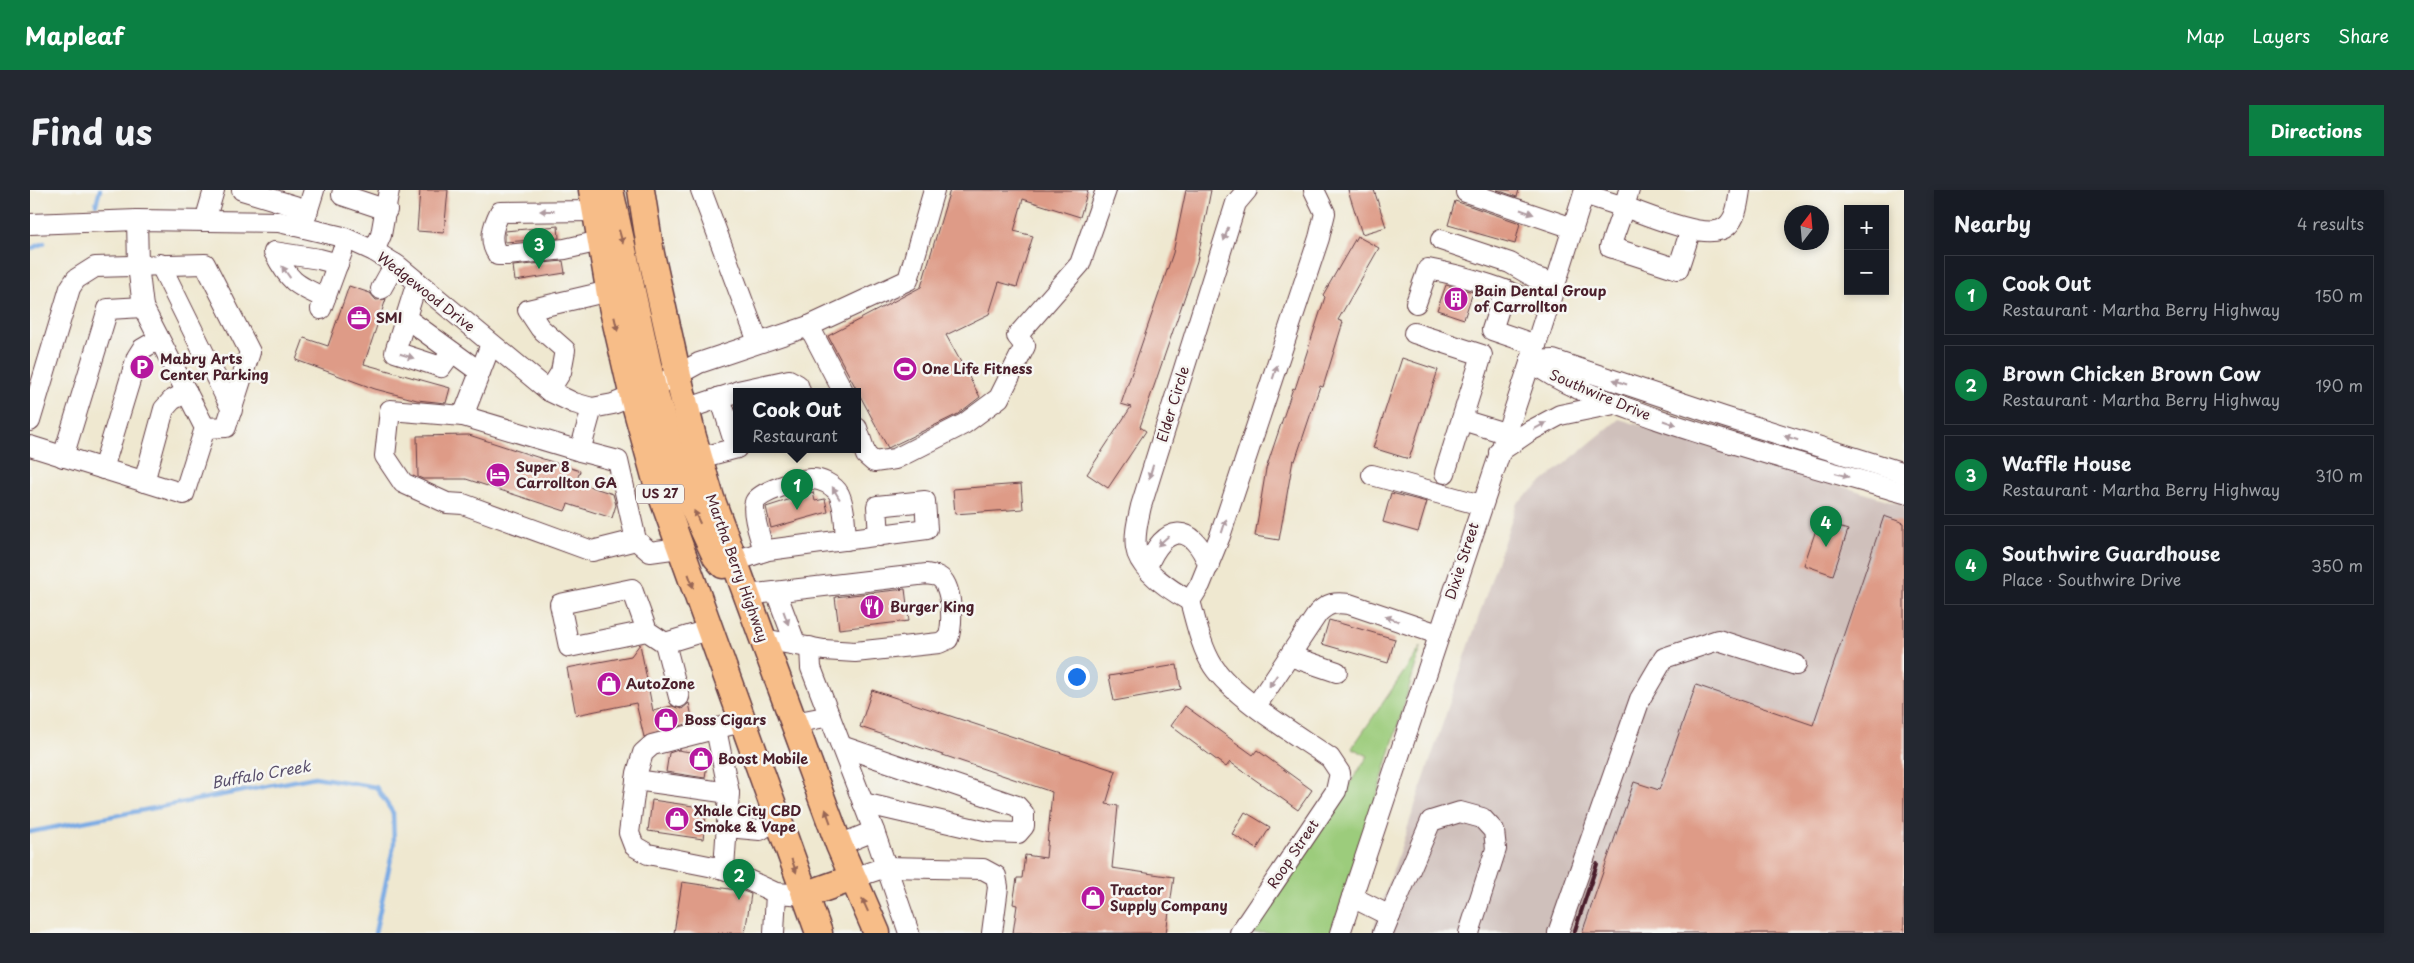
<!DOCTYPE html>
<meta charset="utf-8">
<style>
:root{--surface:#171b24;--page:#242831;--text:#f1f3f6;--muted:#9ea1a6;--line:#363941;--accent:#0b8043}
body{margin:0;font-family:"Playpen Sans",sans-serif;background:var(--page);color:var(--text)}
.controls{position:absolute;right:15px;top:15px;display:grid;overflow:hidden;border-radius:0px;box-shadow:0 2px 8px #0003}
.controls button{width:45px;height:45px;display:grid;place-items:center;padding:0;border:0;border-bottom:1px solid var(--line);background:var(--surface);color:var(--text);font:25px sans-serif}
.compass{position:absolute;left:1754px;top:15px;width:45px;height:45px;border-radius:50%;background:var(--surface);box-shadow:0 2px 8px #0003;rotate:16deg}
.you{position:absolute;left:1046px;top:486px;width:18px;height:18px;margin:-12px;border:4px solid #fff;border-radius:50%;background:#1a73e8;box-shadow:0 0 0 8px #1a73e833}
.badge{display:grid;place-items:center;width:32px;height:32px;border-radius:50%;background:var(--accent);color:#fff;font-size:16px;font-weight:700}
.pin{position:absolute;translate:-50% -41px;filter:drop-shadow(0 1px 2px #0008)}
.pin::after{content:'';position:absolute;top:26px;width:18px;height:15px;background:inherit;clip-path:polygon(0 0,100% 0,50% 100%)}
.popup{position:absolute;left:703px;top:198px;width:128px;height:65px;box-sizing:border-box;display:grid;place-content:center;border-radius:0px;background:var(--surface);filter:drop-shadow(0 1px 4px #0005);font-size:16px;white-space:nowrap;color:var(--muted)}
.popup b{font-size:19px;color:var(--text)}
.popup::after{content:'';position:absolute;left:50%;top:100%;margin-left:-10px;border:10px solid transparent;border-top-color:var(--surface)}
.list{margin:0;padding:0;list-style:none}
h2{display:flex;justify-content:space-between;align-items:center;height:65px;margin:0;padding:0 20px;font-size:21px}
h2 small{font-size:16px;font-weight:400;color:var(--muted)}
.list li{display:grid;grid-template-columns:32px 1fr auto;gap:15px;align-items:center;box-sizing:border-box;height:80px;margin:0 10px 10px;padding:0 10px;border:1px solid var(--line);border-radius:0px}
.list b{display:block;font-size:19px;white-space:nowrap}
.list p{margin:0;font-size:16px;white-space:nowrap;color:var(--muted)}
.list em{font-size:16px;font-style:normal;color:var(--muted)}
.map{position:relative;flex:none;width:1874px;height:743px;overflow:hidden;border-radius:0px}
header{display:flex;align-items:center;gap:30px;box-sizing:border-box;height:70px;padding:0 25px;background:var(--accent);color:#fff}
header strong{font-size:24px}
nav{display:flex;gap:28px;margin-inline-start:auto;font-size:18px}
.intro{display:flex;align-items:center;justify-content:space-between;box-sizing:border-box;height:120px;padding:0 30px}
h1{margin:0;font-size:35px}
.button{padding:12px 22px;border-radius:0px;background:var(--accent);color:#fff;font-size:18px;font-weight:700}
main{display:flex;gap:30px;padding:0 30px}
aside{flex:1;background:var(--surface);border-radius:0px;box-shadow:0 2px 8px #0003}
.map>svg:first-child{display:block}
.industrial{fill:#cfc0bb}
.green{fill:#9ccc7c;stroke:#737654}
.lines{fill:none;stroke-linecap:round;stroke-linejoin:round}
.stream{stroke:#79aae4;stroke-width:4.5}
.building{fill:#de9b87}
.minor-casing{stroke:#633d44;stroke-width:22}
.major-casing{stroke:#633d44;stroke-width:29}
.minor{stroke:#fff;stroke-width:20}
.major{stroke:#f7bd88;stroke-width:26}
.rail{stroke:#4a1f2b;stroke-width:4}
.oneway{fill:#ae9aa0}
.oneway2{fill:#986655}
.labels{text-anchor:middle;stroke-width:5;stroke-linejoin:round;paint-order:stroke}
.shield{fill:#f6f6f2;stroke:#7e6067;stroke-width:1}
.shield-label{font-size:12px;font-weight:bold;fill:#4a1f2b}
.poi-label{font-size:14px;font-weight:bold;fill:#4a1f2b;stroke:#f6f6f2;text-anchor:start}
.street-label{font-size:14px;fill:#4a1f2b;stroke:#f6f6f2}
.water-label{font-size:15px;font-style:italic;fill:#5a506c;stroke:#f6f6f2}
</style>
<header>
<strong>Mapleaf</strong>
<nav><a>Map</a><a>Layers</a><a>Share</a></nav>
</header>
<div class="intro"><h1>Find us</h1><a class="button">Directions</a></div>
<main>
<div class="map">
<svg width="1874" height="743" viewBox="0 0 1874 743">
<rect width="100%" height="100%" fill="#f6f6f2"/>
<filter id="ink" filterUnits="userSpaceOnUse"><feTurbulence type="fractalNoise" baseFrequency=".02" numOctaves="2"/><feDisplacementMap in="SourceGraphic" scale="10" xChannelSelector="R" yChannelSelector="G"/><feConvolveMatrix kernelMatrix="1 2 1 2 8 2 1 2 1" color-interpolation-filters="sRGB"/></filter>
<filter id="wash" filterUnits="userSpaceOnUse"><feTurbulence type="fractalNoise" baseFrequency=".0096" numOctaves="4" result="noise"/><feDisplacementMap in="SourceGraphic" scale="20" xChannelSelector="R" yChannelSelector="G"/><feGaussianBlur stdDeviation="1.12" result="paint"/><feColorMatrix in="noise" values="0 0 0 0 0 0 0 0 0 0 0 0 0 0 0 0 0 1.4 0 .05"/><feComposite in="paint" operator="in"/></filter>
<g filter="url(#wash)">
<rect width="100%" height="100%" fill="#efe8d0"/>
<path class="industrial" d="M1589,229L1874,315V743H1342L1487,313Z"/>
<path class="green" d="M1391,457L1349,599L1301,743H1220L1338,566L1322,558Z"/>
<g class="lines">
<g class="stream">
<path d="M66,14L70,0"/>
<path d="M0,59L14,53"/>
<path d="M0,642L285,587L346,597L363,623L364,654L345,743"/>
</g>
</g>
<g id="blocks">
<g class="building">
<path d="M390,0H418L414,43L387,41Z"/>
<path d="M920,0H1058L1050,27L993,9L984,41L1003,46L987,97L969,92L959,124L916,145L950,207L928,224L858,258L798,146L891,97Z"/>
<path d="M1156,0H1181L1167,71L1110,237L1116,241L1078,298L1057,284L1101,217L1091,214L1143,63Z"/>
<path d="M1318,0H1344L1356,37L1332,44Z"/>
<path d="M1467,0H1489L1487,7Z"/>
<path d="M1425,11L1490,33L1485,54L1418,35Z"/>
<path d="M528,36L529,48L475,52V41Z"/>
<path d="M1327,46L1349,58L1308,130L1313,132L1293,197L1290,196L1265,271L1263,270L1249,350L1225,346L1236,279L1263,198L1265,199L1295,107L1293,105Z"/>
<path d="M533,71L535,83L485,91L483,76Z"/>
<path d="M1416,95L1443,102L1434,129L1407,120Z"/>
<path d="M319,96L340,103L346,110L356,109L334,174L420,198L416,213L387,210L345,199L266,170L274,148L298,156Z"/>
<path d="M1372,168L1408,180L1379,269L1343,258Z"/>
<path d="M439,245L550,281L546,292L583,304L586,315L582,328L538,314L535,321L436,289H393L388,287L387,246Z"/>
<path d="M991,294L993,319L925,324L923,299Z"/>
<path d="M783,302L785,311L795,309L798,322L741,338L736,317Z"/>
<path d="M1361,303L1397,312L1388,342L1353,332Z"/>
<path d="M1854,326L1874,333V743H1552L1604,592L1629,600L1666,495L1783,535Z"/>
<path d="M1789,331L1818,340L1803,385L1774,375Z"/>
<path d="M875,399L879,431L809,439L805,407Z"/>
<path d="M1299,430L1365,449L1358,473L1292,454Z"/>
<path d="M610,454L623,521L642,516L652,519L659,513L663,532L614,547L606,513L546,525L537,478L601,466Z"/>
<path d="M1147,475L1151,499L1084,511L1079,486Z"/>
<path d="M842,500L1086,581L1076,614L1088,616L1082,678L1144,687L1136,743H983L987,715L983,714L987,688H992L995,665L1016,668L1022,602L830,537Z"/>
<path d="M1155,516L1223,565L1227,560L1282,600L1268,620L1200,572L1196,577L1141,536Z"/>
<path d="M648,560L678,565L675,588L636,582L639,563Z"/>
<path d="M622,610L677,618L673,649L618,641Z"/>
<path d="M1215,622L1240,637L1227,659L1202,644Z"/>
<path d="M652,692L713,701L721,704L715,743H644Z"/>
</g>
</g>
</g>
<g filter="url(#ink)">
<use href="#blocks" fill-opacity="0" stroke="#633d44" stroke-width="1"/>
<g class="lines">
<defs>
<g id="minor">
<path d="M212,0L278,20"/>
<path d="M313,0L312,5L357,20"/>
<path d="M671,0L728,152"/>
<path d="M1217,0L1206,13L1111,316C1108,330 1104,344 1106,358C1109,380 1142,401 1160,411L1170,395L1190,346L1289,48L1295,23L1284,0"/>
<path d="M1437,0L1436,2L1543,38"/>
<path d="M1554,4L1594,17L1599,0"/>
<path d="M565,21L470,22C463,36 458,51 468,65H477L535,59L570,51"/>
<path d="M175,31L184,0"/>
<path d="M274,32L284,0"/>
<path d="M0,34L107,30L249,32L313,47L344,61L368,76L519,201L544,213L562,218L583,214L623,198L669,173L779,136L878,90L904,0"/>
<path d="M1661,39L1648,79L1580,57L1594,17C1616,24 1679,53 1697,36C1707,27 1708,12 1710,0"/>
<path d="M1411,50L1480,73L1504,87L1525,94"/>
<path d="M344,61L351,45L359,0"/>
<path d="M130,74L202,220"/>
<path d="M387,92L365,162L411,177L422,162"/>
<path d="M351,99L365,74"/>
<path d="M1475,100L1462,140L1506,155"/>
<path d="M295,108C265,95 259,91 244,62L289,69L308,74"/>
<path d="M1386,113L1398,79C1442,87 1477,100 1518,117"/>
<path d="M291,119L312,62"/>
<path d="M376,128L450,182"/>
<path d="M779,136L813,201"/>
<path d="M1384,143L1452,165L1415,283"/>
<path d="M461,154L433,226L550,261L562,218"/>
<path d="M1500,171C1537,199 1584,213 1627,229C1708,257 1791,279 1874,303"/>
<path d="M1500,171L1523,170L1694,227L1874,283"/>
<path d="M519,201L531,182L535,160L510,138L498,120L579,101"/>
<path d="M708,201L759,190L768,195L770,201"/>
<path d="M690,207L706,258"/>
<path d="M656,219L707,202"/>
<path d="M433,226L360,220L355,266L373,293L417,313L433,314L562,361L606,350"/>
<path d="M1432,230L1475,243"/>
<path d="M0,231L40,98L46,89L65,77L175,74L220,162L196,237L175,238"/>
<path d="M827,238L836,265L844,272L865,269L934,234L969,208L995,156L987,146L1050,74L1076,0"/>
<path d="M0,256L154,304L175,238L113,117L108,75L107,30"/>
<path d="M550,261L588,271L606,350L620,362L649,358"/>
<path d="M1469,262L1500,241L1530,225L1584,214"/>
<path d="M33,267L78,119L113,117"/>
<path d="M669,268L707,258"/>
<path d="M73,279L107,167L112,159L129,149"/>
<path d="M1342,285L1451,315"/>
<path d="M114,292L134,219L142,210L157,202"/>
<path d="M734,361C731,350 721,322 725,312C729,302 768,290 780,289C790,288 804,295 809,304C815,317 815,336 816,350"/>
<path d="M705,371L738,360L897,339L895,311L847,316L849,346"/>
<path d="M1117,377C1134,334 1162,331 1179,376"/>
<path d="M746,402L766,455"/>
<path d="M717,405L897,384C900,385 906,385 909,387C923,395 923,435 918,449L909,453L825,462L794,460L733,449"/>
<path d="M1160,411C1166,432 1171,457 1183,476C1204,508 1267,545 1300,568L1310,583L1306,601L1210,743"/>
<path d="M617,441L539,457L530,414L602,399L617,441L635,453"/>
<path d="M780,457L781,478L844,641L879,743"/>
<path d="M1260,466L1307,482"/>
<path d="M649,507L635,453L678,440"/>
<path d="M1226,516L1288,423C1298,413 1305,412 1319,414L1408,444"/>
<path d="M711,532L622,555L613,563L607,583L599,643L604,656L618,664L694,679L746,703L775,705"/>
<path d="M764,533L800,526"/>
<path d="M686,539L699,603L694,679"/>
<path d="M811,556L987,616L994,624V636L988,643L958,642L833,613"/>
<path d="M606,590L699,603"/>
<path d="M697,637L730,640L747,629"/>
<path d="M809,655L844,641"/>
<path d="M823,688L856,677L953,679L966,686L968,697L962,743"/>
<path d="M1322,707L1360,726L1401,631L1430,622L1452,628L1464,641L1466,659L1439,743"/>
<path d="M744,743L746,703"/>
<path d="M1310,743L1506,155L1555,0"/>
<path d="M1353,743L1360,726"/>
<path d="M1528,743L1610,509L1634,468L1688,450L1766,475"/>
</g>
<g id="major">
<path d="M562,0L582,116L603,207L625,287L789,743"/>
<path d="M580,0L623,198L649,284L661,313L686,367L693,375"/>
<path d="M611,0L621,64L648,186L663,247L681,308L809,655L847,743"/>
<path d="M775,705L823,688"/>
</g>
</defs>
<use href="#minor" class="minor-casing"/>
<use href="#major" class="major-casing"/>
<use href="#minor" class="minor"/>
<use href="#major" class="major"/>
<path class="rail" d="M1544,743L1567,674"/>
</g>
<defs><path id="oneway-solid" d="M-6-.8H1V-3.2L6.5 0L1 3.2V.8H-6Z" transform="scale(1.25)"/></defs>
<g class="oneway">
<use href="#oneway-solid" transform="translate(517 21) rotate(180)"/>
<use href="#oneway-solid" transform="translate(1497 22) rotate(19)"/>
<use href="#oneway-solid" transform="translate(1196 44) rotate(108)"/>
<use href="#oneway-solid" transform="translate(256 82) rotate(-125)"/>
<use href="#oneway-solid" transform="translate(377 166) rotate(17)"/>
<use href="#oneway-solid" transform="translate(1245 182) rotate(-72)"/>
<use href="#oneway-solid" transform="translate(1590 192) rotate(-161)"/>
<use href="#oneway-solid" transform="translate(1640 233) rotate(19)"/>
<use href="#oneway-solid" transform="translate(1510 236) rotate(-28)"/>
<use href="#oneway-solid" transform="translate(1761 248) rotate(-163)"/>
<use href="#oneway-solid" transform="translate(1121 282) rotate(107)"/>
<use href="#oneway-solid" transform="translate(1812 285) rotate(16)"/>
<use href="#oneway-solid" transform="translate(806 303) rotate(-121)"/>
<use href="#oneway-solid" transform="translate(1194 336) rotate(-72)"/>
<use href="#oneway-solid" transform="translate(1133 351) rotate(138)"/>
<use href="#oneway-solid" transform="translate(756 428) rotate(70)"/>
<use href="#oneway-solid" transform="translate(1362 429) rotate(-161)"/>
<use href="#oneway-solid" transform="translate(1243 491) rotate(123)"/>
</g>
<g class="oneway2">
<use href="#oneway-solid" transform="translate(591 47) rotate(74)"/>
<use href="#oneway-solid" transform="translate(586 134) rotate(77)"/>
<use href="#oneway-solid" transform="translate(667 327) rotate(-115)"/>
<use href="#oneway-solid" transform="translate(661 391) rotate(70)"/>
<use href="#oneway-solid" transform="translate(798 626) rotate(-110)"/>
<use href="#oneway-solid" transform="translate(764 676) rotate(70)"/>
<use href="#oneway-solid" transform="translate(835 715) rotate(-114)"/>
</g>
</g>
<defs>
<symbol id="building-disc" viewBox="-11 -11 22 22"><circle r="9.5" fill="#b5179e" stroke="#f6f6f2"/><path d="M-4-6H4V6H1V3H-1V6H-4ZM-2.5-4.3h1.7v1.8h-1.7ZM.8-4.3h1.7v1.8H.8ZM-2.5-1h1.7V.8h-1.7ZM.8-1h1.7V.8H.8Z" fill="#fff"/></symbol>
<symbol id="office-disc" viewBox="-11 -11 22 22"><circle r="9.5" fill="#b5179e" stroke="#f6f6f2"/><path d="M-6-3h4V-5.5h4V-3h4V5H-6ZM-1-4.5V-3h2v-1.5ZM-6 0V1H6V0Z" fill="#fff"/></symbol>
<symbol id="parking-disc" viewBox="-11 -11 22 22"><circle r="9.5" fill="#b5179e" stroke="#f6f6f2"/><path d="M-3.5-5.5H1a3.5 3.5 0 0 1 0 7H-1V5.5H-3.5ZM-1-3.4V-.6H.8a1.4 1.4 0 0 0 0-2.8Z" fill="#fff"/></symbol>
<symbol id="stadium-disc" viewBox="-11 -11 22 22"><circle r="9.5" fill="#b5179e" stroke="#f6f6f2"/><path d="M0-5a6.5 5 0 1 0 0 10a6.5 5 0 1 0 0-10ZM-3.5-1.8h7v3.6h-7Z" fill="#fff"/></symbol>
<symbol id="hotel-disc" viewBox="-11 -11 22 22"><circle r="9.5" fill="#b5179e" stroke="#f6f6f2"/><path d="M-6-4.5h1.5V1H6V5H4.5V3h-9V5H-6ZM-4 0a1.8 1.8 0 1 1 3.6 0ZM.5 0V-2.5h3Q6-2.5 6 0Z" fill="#fff"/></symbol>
<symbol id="restaurant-disc" viewBox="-11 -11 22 22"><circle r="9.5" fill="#b5179e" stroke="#f6f6f2"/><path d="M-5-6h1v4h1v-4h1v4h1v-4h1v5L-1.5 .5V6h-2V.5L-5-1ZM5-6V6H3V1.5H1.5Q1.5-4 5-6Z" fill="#fff"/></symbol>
<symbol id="shop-disc" viewBox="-11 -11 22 22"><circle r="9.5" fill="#b5179e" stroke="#f6f6f2"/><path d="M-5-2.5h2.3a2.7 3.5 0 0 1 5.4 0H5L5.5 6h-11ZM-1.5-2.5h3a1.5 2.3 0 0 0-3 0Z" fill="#fff"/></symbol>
</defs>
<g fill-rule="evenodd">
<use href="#building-disc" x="1412" y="95" width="28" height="28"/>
<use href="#office-disc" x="315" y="114" width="28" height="28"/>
<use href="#parking-disc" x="98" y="163" width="28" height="28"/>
<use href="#stadium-disc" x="861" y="165" width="28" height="28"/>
<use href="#hotel-disc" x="454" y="271" width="28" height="28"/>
<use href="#restaurant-disc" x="828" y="403" width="28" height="28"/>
<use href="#shop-disc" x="565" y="480" width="28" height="28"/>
<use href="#shop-disc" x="622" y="516" width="28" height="28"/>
<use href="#shop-disc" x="657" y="555" width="28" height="28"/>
<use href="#shop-disc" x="633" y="615" width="28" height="28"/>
<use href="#shop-disc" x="1049" y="694" width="28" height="28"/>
</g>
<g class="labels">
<rect class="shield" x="606" y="294.5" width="48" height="19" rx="4"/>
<g class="shield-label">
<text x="630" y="308">US 27</text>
</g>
<g class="poi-label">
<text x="1444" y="106">Bain Dental Group<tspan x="1444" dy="16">of Carrollton</tspan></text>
<text x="346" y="133">SMI</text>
<text x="130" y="174">Mabry Arts<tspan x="130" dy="16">Center Parking</tspan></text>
<text x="892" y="184">One Life Fitness</text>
<text x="486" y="282">Super 8<tspan x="486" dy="16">Carrollton GA</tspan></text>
<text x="860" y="422">Burger King</text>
<text x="596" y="499">AutoZone</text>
<text x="654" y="535">Boss Cigars</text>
<text x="688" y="574">Boost Mobile</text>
<text x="664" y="626">Xhale City CBD<tspan x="664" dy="16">Smoke &amp; Vape</tspan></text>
<text x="1080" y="705">Tractor<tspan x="1080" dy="16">Supply Company</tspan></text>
</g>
<g class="street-label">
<text transform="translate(396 102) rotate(38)" y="5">Wedgewood Drive</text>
<text transform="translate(1570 205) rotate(23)" y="5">Southwire Drive</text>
<text transform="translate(1143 214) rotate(-73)" y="5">Elder Circle</text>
<text transform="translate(1432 371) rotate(-72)" y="5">Dixie Street</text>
<text transform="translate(707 378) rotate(70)" y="5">Martha Berry Highway</text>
<text transform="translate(1263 664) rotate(-56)" y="5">Roop Street</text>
</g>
<g class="water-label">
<text transform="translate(231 585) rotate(-10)" y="5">Buffalo Creek</text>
</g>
</g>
</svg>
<div class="controls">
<button>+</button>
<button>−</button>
</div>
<svg class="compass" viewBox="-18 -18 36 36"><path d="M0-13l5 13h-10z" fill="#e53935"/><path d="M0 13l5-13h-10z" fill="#9ea1a6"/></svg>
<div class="you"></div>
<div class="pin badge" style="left:767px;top:320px">1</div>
<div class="popup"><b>Cook Out</b>Restaurant</div>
<div class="pin badge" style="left:709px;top:710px">2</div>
<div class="pin badge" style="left:509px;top:79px">3</div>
<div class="pin badge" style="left:1796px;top:357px">4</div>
</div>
<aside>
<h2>Nearby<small>4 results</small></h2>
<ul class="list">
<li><span class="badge">1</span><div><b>Cook Out</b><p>Restaurant · Martha Berry Highway</p></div><em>150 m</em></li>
<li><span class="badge">2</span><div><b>Brown Chicken Brown Cow</b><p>Restaurant · Martha Berry Highway</p></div><em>190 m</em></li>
<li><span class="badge">3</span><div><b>Waffle House</b><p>Restaurant · Martha Berry Highway</p></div><em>310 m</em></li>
<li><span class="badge">4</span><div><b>Southwire Guardhouse</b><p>Place · Southwire Drive</p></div><em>350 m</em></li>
</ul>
</aside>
</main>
